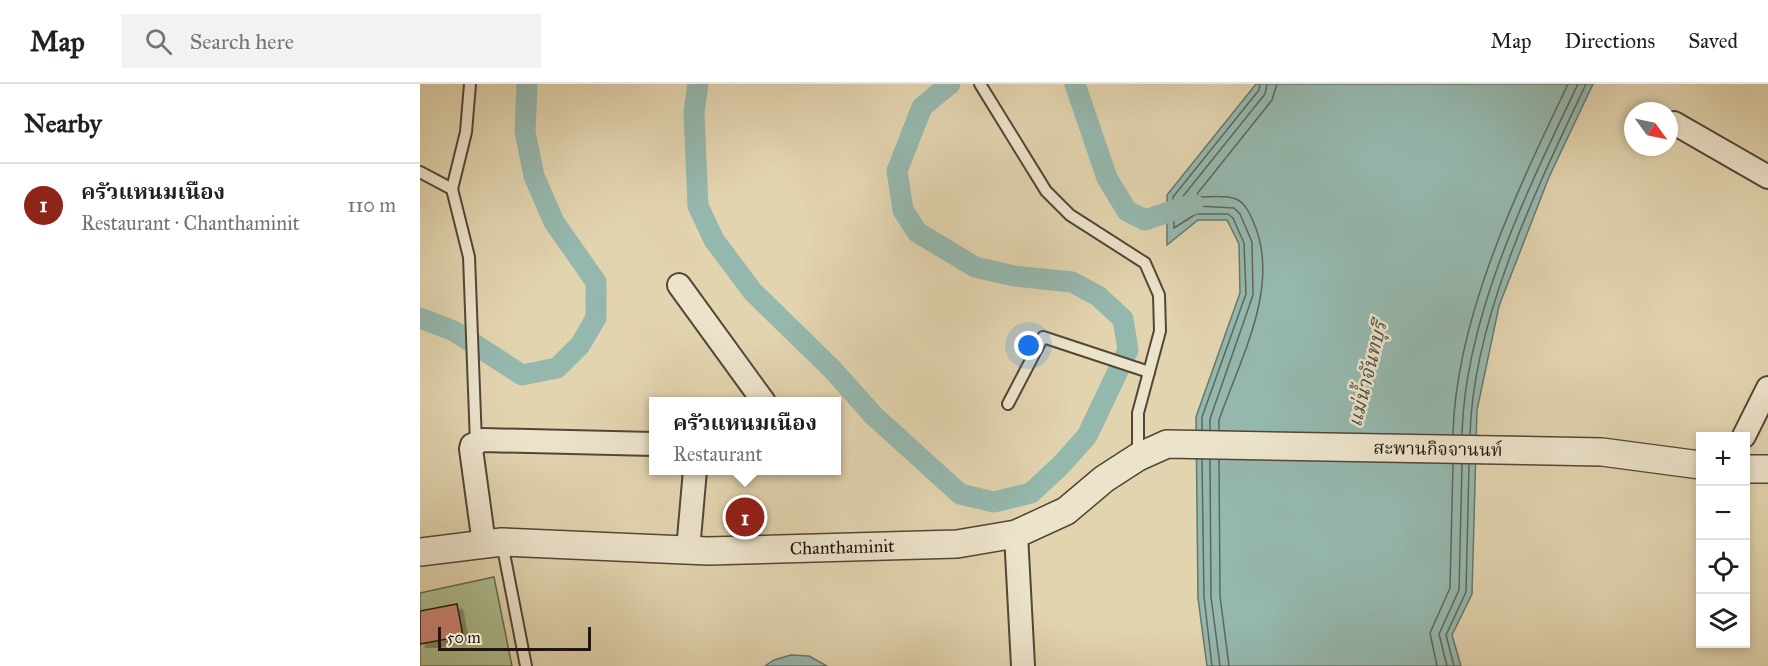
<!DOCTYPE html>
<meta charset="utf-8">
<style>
:root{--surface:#fff;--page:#f2f2f2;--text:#202124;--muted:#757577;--line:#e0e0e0;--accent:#8f2418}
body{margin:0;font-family:"IM FELL Great Primer","Noto Serif Thai",serif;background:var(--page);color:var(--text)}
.controls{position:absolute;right:18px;bottom:18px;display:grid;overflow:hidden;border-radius:0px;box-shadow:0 3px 9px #0003}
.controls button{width:54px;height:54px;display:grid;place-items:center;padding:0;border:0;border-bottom:2px solid var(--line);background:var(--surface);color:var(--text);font:30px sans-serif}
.compass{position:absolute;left:1204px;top:18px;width:54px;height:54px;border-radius:50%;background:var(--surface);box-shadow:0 3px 9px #0003;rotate:123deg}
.scale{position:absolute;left:18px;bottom:15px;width:153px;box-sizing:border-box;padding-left:6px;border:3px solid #22160d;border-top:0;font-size:16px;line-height:21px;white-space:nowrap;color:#22160d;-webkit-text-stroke:4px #ece3cb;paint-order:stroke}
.you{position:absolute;left:609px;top:262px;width:21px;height:21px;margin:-15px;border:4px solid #fff;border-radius:50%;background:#1a73e8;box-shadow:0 0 0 9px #1a73e833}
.badge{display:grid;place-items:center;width:39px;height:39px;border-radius:50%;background:var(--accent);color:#fff;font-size:20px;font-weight:700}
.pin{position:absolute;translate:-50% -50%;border:3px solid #fff;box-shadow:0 2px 6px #0006}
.popup{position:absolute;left:229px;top:313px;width:192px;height:78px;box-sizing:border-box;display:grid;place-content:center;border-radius:0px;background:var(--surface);filter:drop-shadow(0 2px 4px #0005);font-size:20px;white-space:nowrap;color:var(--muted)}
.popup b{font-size:22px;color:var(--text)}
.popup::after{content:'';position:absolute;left:50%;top:100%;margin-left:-12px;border:12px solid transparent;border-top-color:var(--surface)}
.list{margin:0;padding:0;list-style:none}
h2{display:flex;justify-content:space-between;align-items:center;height:78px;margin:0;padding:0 24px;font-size:26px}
h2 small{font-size:20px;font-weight:400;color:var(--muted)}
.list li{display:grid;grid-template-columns:39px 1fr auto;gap:18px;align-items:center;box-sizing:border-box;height:84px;padding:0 24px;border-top:2px solid var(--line)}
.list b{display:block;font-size:22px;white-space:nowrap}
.list p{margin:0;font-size:20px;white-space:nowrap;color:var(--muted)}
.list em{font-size:20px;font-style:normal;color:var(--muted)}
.icon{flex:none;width:33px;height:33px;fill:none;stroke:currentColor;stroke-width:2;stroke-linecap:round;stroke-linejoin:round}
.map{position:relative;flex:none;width:1348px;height:582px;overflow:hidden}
header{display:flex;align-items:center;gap:36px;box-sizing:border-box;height:84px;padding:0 30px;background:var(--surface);border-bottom:2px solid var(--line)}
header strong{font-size:28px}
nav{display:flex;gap:33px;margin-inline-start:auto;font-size:21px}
.search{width:420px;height:54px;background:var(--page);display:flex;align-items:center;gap:15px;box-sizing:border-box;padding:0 21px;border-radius:0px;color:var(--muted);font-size:22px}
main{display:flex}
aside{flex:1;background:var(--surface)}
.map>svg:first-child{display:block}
.green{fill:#adbe90;stroke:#686a4e;stroke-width:1.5}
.water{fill:#95b8ae;stroke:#67776e;stroke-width:1.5}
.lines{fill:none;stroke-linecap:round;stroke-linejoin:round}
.shore{stroke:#5c675e;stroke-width:1.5}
.canal{stroke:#95b8ae;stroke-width:21}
.building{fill:#d0897c;stroke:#22160d;stroke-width:1.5;filter:url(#shadow)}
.service-casing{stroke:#524636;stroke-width:14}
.minor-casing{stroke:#524636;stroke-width:26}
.tertiary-casing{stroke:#524636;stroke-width:30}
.service{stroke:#ece3cb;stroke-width:10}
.minor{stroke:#ece3cb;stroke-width:22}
.tertiary{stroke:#ece3cb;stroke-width:27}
.labels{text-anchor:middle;stroke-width:5;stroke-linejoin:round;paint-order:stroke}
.street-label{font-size:18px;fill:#22160d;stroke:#ece3cb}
.water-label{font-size:20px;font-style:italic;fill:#4a4f45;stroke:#ece3cb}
</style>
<header>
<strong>Map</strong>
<div class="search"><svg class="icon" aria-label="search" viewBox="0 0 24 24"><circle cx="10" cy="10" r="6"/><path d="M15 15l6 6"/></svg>Search here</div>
<nav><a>Map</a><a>Directions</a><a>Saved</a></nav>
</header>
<main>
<aside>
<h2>Nearby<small></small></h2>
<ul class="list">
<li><span class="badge">1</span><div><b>ครัวแหนมเนือง</b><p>Restaurant · Chanthaminit</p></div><em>110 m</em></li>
</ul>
</aside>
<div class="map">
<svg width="1348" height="582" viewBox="0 0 1348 582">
<defs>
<filter id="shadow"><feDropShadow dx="5.5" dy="5.5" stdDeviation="0" flood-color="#0004"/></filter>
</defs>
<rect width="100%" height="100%" fill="#e2d4af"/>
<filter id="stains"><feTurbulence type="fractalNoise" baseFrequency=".00333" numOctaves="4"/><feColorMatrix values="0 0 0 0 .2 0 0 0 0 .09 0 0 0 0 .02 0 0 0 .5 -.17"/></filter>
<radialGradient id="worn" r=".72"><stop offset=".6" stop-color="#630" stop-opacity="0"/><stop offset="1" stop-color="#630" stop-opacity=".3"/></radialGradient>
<path class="green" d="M74,493L92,582H0V509Z"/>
<g class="water">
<path d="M836,0H1173L1129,93L1079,222L1057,326L1052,510L1032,551L1041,582H787L778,514L776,333L820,209L819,160L807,136H778L747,161V111Z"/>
<path d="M371,571L389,572L407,582H345L354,576Z"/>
</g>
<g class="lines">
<g class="shore">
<path d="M782,346V333L826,210L824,159L813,134L808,130H776L754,144L753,113L839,6L840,0"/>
<path d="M790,346V335L833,211L832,158L820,130L814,124L777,122L763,129L760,127V116L845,10L847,0"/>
<path d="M799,346V336C820,275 862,201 833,137C829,128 825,119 816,115C805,111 791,113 779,113L777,110L852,16L857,0"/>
<path d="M1033,350C1036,232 1098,105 1148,0"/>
<path d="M1042,350C1045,232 1108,105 1158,0"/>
<path d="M1050,351C1053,234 1117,104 1166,0"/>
<path d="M782,376L784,513L792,582"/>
<path d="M790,376L791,513L800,582"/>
<path d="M799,376L800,512L809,582"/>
<path d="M1017,582L1010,549L1030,504L1033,380"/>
<path d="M1027,582L1019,550L1039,506L1042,380"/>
<path d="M1034,582L1026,551L1046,508L1049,381"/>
</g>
<g class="canal">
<path d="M278,0L274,28L278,122L294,156L333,208L413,286L453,331L540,410L574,418L611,409L641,381L667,352L708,266L703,235L678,212L652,198L594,192L555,183L497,148L483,126L477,87L502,23L530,0"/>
<path d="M655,0L687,94L707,127L725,136L773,120"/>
<path d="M0,234L34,247L102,291L137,284L160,261L176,234V198L134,138L114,92L105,48L107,0"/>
</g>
</g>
<path class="building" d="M37,520L43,552L0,560V527Z"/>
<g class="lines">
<defs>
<g id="service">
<path d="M560,0L626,107L650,131L725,179L739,211L740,247L718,329V370"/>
<path d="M0,88L32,105L49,173L56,359"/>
<path d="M32,105L46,48L50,0"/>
<path d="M588,320L623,253L729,288"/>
<path d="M82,459L106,582"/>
</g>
<g id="minor">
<path d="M1254,39L1348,93"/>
<path d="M259,201L344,318"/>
<path d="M1324,352L1348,304"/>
<path d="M596,450L603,582"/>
<path d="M64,460L51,365L52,361L63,356L234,360"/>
<path d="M268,466L275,386"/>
</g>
<g id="tertiary">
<path d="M1326,385H1348"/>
<path id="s1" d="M0,468L82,458L288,467L537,460L596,450L646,427L684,395L718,373L747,360L1182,368L1280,381"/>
</g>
</defs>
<use href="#service" class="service-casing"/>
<use href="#minor" class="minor-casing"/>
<use href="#tertiary" class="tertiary-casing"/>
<use href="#service" class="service"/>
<use href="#minor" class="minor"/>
<use href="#tertiary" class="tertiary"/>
</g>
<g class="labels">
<g class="street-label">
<text transform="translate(1018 365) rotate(1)" y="6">สะพานกิจจานนท์</text>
<text dy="6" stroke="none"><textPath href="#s1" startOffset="423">Chanthaminit</textPath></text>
</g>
<g class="water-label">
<text transform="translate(947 290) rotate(-76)" y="7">แม่น้ำจันทบุรี</text>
</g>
</g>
<rect width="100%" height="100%" filter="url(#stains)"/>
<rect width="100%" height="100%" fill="url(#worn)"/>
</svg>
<div class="controls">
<button>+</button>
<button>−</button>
<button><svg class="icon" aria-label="locate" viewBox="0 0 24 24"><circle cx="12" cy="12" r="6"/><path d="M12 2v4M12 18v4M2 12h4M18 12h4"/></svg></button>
<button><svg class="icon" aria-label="layers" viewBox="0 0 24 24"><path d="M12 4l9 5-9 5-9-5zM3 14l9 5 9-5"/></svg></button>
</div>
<svg class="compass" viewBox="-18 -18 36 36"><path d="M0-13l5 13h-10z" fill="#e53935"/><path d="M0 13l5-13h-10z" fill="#757577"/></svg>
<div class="scale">50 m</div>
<div class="you"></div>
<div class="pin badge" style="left:325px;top:433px">1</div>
<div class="popup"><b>ครัวแหนมเนือง</b>Restaurant</div>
</div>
</main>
